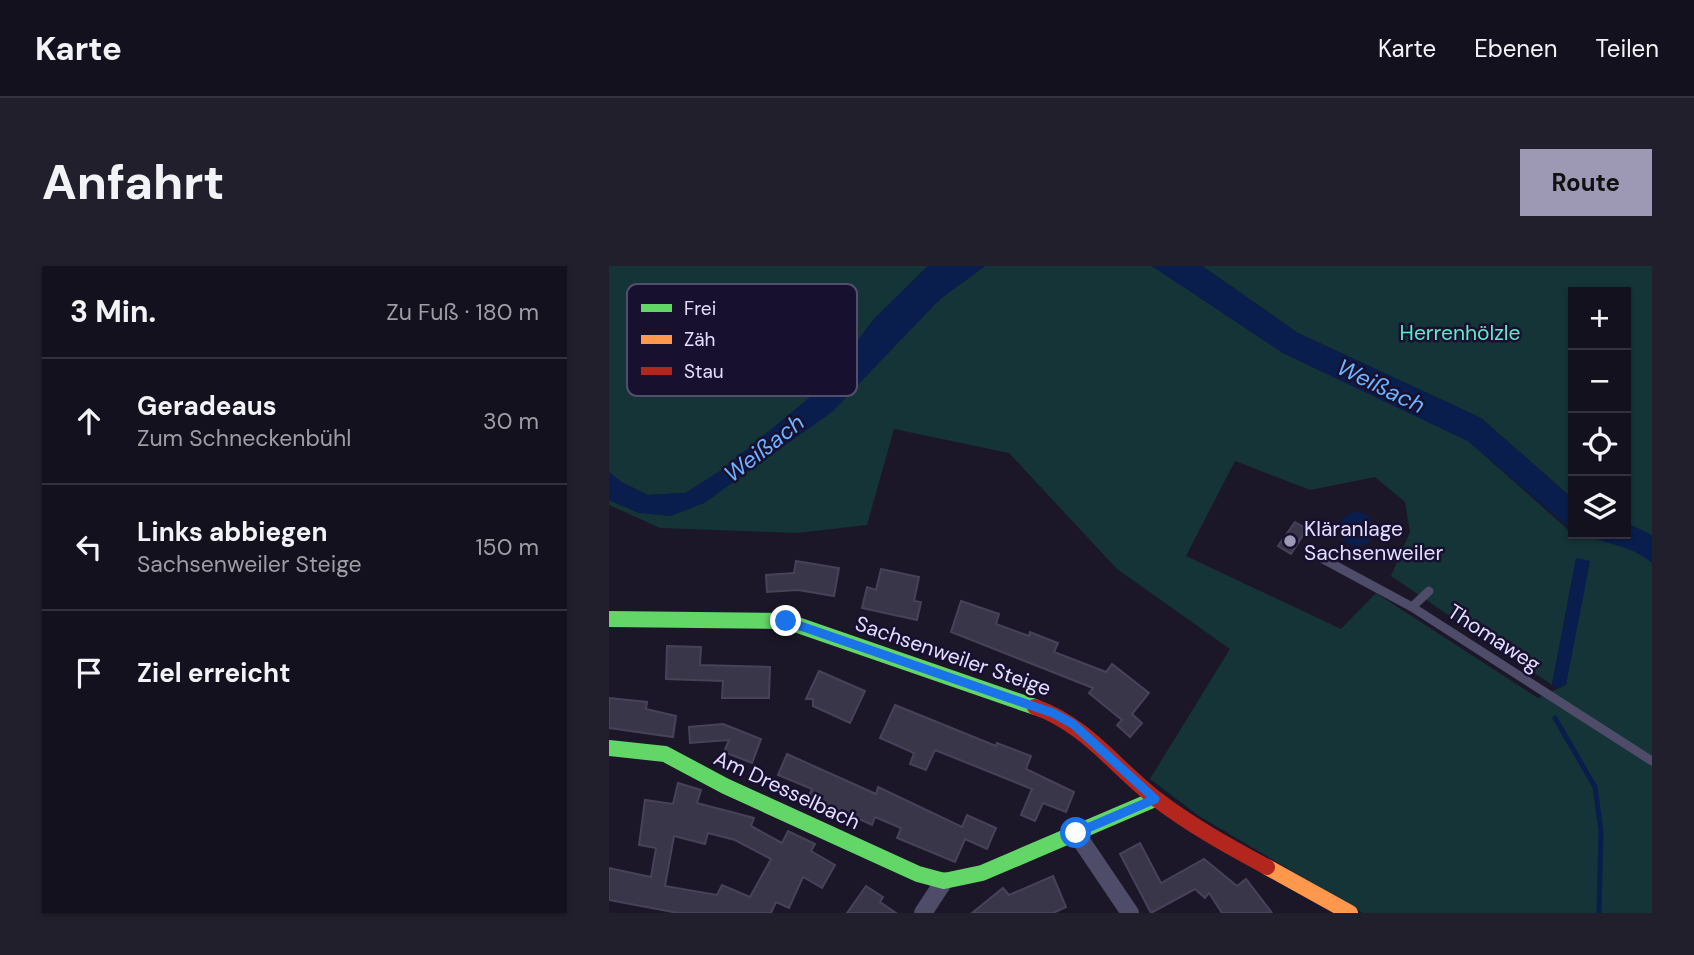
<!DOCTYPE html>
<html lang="de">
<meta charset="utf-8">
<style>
:root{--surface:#14111e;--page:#211f2b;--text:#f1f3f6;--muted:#9d9da4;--line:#33313c;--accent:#9d98b4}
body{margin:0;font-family:"DM Sans",sans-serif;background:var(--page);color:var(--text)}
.controls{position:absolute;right:21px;top:21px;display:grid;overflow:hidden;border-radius:0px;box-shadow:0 2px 5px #0004}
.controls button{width:63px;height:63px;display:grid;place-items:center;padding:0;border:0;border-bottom:2px solid var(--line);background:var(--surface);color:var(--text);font:35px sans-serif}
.stop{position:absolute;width:21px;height:21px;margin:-16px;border:5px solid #1a73e8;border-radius:50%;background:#fff}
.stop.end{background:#1a73e8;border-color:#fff;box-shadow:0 2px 7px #0008}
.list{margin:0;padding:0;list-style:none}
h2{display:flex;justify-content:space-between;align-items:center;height:91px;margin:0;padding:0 28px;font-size:30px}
h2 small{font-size:23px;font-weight:400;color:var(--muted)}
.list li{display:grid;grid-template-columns:46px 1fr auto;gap:21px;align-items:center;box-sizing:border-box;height:126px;padding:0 28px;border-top:2px solid var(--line)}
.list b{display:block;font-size:26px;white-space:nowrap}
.list p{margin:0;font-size:23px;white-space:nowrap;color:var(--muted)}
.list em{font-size:23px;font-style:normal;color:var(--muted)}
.icon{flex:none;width:38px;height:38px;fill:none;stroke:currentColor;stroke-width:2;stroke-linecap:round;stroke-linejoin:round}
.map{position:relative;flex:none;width:1043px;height:647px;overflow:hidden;border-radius:0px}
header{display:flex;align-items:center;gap:42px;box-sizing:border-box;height:98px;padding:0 35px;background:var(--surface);border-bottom:2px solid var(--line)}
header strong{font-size:33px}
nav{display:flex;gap:38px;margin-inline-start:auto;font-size:24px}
.intro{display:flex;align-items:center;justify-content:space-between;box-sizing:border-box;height:168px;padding:0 42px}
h1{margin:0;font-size:49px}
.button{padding:18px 32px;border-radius:0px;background:var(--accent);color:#111;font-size:24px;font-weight:700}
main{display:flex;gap:42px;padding:0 42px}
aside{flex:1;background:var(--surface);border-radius:0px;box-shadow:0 2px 5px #0004}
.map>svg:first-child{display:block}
.green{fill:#143437;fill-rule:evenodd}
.water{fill:#091e4c}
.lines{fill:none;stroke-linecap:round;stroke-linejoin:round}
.stream{stroke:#091e4c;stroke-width:5}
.building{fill:#3a3649;stroke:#47425a;stroke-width:2;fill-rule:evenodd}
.lane{stroke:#4e4c68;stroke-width:9}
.street{stroke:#4e4c68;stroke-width:18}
.fast{stroke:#63d668;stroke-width:16}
.slow{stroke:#ff974d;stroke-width:16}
.jam{stroke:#b3261e;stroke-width:16}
.route{stroke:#1a73e8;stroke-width:9}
.poi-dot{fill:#9d98b4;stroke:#17102f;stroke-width:2.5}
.labels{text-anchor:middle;stroke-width:5;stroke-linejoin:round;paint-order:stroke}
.park-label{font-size:21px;fill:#60e9cd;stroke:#17102f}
.poi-label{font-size:21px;fill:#e3deff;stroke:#17102f;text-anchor:start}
.street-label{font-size:21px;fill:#e3deff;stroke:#17102f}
.water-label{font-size:23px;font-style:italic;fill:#6cb4ff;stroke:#17102f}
.key{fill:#17102f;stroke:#544e6d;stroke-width:2}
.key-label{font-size:19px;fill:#e3deff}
</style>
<header>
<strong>Karte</strong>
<nav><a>Karte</a><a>Ebenen</a><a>Teilen</a></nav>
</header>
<div class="intro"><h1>Anfahrt</h1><a class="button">Route</a></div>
<main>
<aside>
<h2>3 Min.<small>Zu Fuß · 180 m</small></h2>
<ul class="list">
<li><svg class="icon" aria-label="ahead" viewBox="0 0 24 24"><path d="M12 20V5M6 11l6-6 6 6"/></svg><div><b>Geradeaus</b><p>Zum Schneckenbühl</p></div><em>30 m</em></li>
<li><svg class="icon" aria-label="left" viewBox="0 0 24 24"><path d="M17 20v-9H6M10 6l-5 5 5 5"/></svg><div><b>Links abbiegen</b><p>Sachsenweiler Steige</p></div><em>150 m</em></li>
<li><svg class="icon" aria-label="arrive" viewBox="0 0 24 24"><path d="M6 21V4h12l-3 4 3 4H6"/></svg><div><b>Ziel erreicht</b></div></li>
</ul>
</aside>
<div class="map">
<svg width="1043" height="647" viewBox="0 0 1043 647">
<rect width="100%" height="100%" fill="#1b1728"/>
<g class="green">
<path d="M0,0H319L265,53L222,110L199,133L114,203L77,227L39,229L14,217L0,206Z"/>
<path d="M376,0H543L674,87L859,175L964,268L1002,275L1034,289L1043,297V647H754L590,550L541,513L621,383L508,303L400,187L285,163L258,259L188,267L51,262L0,239V234L30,247L95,237L138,205L285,80L331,33ZM626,195L701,224L766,211L796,236L801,266L782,310L943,419L967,293L974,296L957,419L929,432L767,327L732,363L577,290Z"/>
<path d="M593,0H1043V269L1017,257V26H964V233L872,152L689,67Z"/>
</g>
<g class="water">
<path d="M319,0H376L331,33L223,146L95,237L62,250L30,247L0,234V206L14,217L39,229L77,227L114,203L199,133L222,110L265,53Z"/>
<path d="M543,0H593L689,67L872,152L964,233V265L859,175L674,87Z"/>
<circle cx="748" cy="263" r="17"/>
<path d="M1017,257L1043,269V297C1022,279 996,278 972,268H1017Z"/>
<path d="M967,292L981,295L957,419L950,422L943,419Z"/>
</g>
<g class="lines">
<path class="stream" d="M946,452L986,521L992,565L990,647"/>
</g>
<g class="building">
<path d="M686,256L698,263L682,288L669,280Z"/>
<path d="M187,295L230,302L225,330L189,324L158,326L157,309L185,307Z"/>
<path d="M272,303L310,311L305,335L312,336L308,354L253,342L258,321L267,324Z"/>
<path d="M352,335L390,348L387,358L420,370L421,366L449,377L445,386L497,406L503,398L540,427L523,448L533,457L521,471L508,459L513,454L480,427L484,422L342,366Z"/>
<path d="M58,380L92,381L91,399L161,401L160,432H113L114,415L57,413Z"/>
<path d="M210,405L256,425L241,457L204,440V433H197Z"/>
<path d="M0,432L38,436L37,443L67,450L64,471L0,462Z"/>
<path d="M286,439L387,480L388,477L422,490L417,503L465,526L457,546L434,537L426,555L412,549L423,523L326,484L317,504L301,498L305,487L271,472Z"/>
<path d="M114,458L152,473L143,497L115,486L120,474L81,477L80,461Z"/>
<path d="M178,488L267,528L269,521L353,561L358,549L387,562L378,583L356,573L346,596L288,572L292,562L266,551L263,559L200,530L203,523L169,509Z"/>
<path d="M69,517L92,524L88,537L145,552L142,560L173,577L179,565L206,578L202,585L226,599L213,622L194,611L180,642L167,636L162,647H69L0,634V602L42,611L47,582L30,579L36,534L64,538ZM99,567L126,574L162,593L141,631L113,619L108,629L56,620L65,570L96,578Z"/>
<path d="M531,577L552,617L595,593L628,620L637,613L663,647H613L600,627L596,632L586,623L542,647L511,588Z"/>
<path d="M444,610L457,641L444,647H363L394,622L400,629Z"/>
<path d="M257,620L274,631L271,636L287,647H238Z"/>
</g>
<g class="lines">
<g class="lane">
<path d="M703,287L803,341L1043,495"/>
<path d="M803,341L820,325"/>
</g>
<g class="street">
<path d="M467,567L521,647"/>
<path d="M314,647L335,615"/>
</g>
<g class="fast">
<path d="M0,353L177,355L426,441"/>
<path d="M0,482L56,488L116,520L309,608L335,615L373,607L546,533"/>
</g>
<path class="slow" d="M658,601L741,647"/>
<path class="jam" d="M426,441C476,458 506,501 546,532C581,559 619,580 658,601"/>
</g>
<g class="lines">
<path class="route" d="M177,355L444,447L464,458L546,533L467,567"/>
</g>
<circle class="poi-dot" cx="681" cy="275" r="7"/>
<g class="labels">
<g class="park-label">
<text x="851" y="74">Herrenhölzle</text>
</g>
<g class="poi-label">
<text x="695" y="270">Kläranlage<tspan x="695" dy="24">Sachsenweiler</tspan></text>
</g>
<g class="street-label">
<text transform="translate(885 372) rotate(33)" y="7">Thomaweg</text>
<text transform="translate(344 390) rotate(19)" y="7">Sachsenweiler Steige</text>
<text transform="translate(178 524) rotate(25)" y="7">Am Dresselbach</text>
</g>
<g class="water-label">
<text transform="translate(772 120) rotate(26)" y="8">Weißach</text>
<text transform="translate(155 182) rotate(-38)" y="8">Weißach</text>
</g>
</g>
<rect x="18" y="18" width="230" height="112" rx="10" class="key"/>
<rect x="32" y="38" width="31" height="8" fill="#63d668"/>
<rect x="32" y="69" width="31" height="9" fill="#ff974d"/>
<rect x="32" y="101" width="31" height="8" fill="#b3261e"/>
<g class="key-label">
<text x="75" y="49">Frei</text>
<text x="75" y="80">Zäh</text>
<text x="75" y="112">Stau</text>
</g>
</svg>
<div class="controls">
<button>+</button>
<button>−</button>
<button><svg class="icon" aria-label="locate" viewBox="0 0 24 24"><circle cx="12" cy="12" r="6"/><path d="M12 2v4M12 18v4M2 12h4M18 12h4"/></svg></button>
<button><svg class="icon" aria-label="layers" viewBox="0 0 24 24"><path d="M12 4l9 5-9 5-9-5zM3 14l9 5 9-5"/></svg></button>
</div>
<div class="stop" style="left:467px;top:567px"></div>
<div class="stop end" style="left:177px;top:355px"></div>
</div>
</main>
